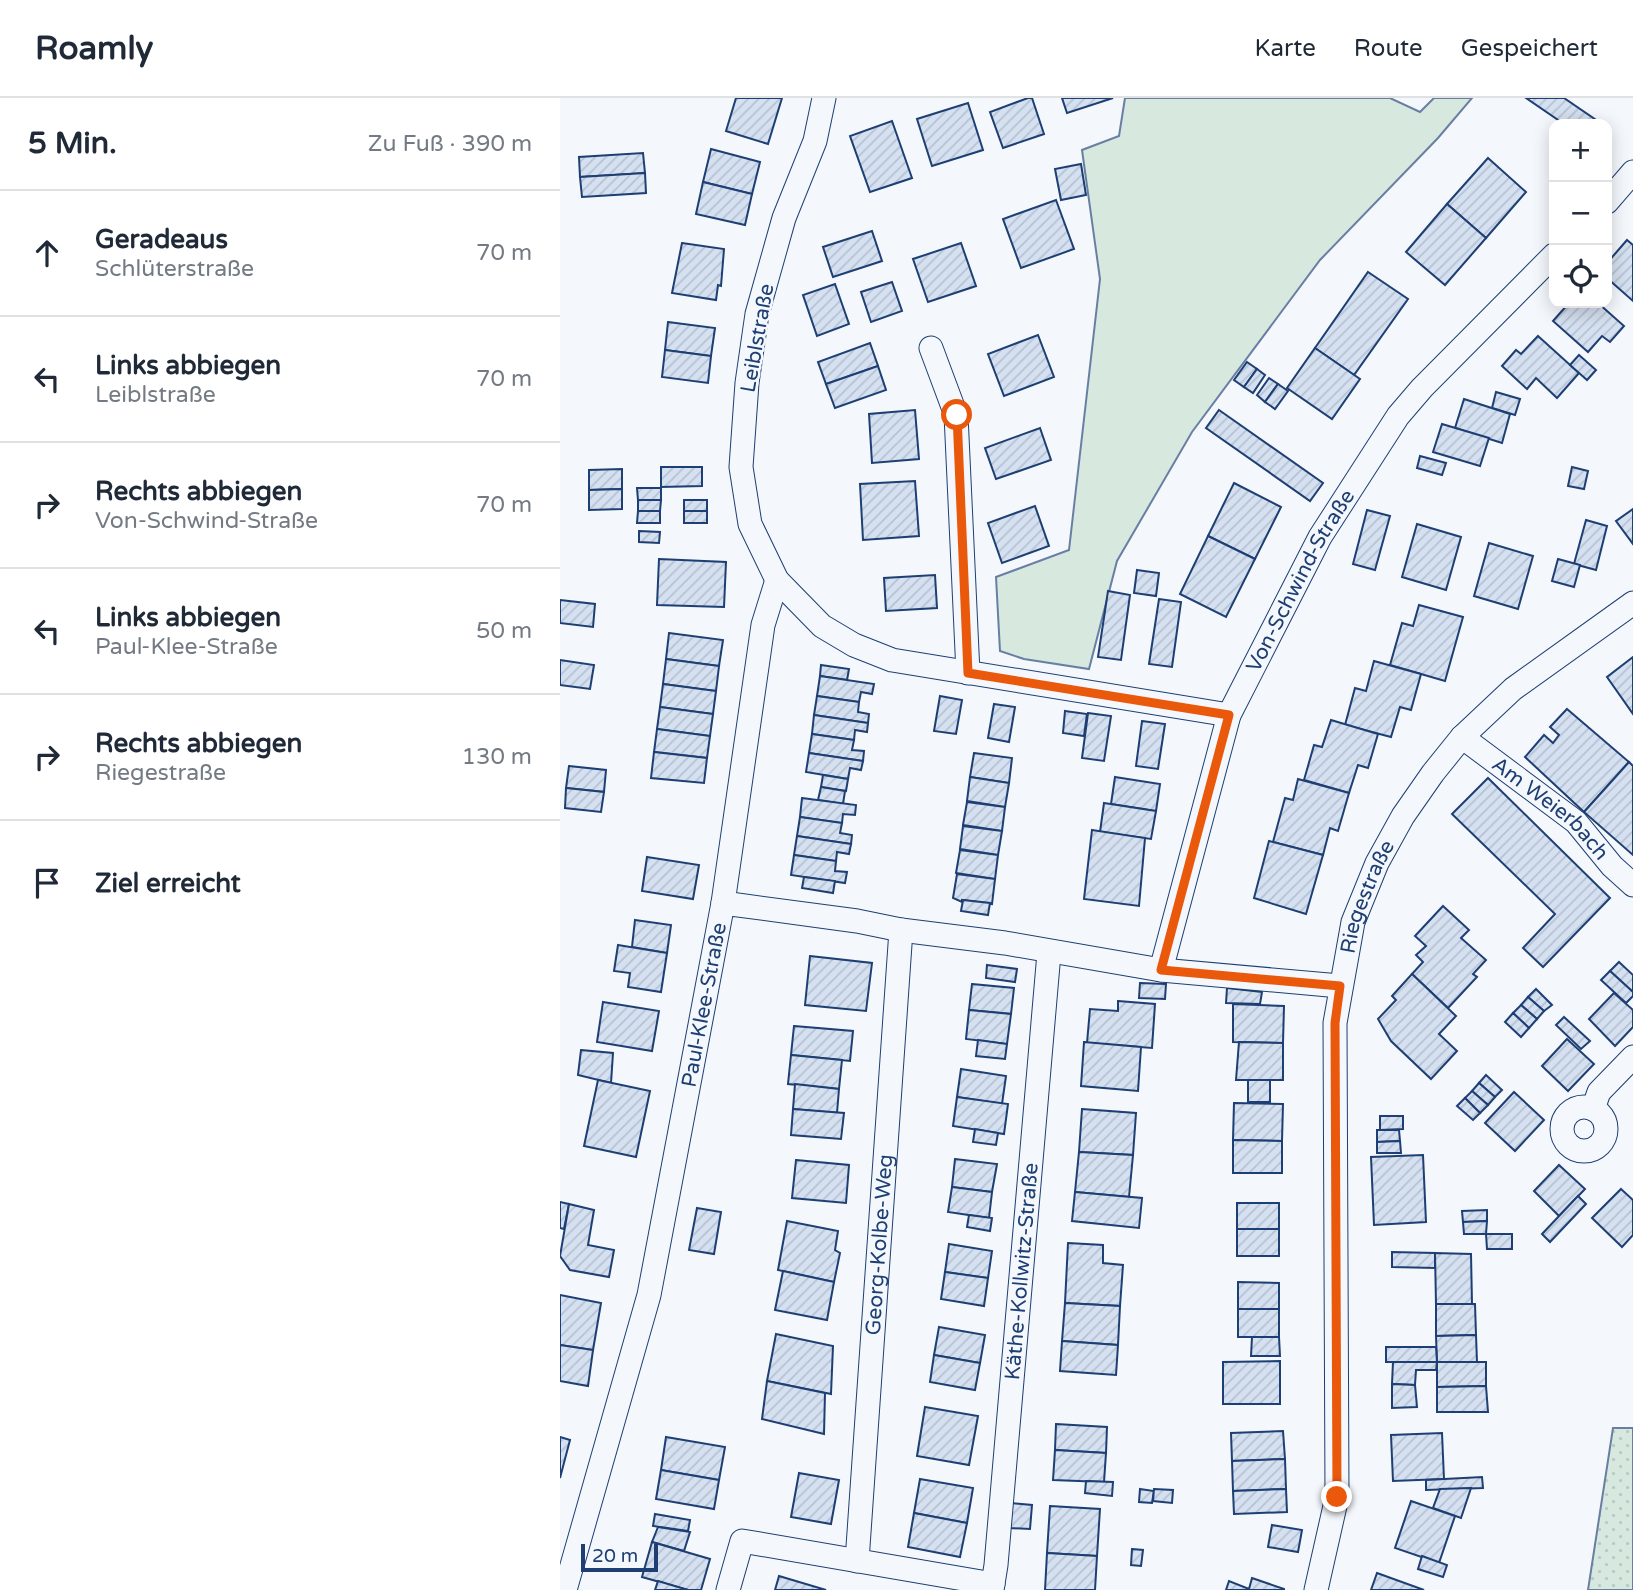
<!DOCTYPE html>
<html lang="de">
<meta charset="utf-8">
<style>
:root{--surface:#fff;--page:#f6f6f7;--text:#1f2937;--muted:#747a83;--line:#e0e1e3}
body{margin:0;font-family:"Varela Round",sans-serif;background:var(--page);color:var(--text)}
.controls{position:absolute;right:21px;top:21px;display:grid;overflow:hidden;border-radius:14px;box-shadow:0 4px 18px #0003}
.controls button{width:63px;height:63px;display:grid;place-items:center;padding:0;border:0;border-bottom:2px solid var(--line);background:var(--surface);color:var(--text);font:35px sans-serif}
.scale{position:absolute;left:21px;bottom:18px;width:77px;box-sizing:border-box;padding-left:7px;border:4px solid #1d3f73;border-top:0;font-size:19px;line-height:24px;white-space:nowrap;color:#1d3f73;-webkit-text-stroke:5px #f4f7fb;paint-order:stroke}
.stop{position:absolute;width:21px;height:21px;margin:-16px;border:5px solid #ea580c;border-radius:50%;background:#fff}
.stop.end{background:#ea580c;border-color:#fff;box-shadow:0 2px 7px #0008}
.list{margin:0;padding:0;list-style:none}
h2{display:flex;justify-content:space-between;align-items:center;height:91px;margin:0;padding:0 28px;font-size:30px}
h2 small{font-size:23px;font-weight:400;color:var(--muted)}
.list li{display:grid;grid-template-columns:46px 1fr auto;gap:21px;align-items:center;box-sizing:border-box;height:126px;padding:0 28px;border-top:2px solid var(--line)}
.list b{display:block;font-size:26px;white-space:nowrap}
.list p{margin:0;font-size:23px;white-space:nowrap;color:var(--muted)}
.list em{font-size:23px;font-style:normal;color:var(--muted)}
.icon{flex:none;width:38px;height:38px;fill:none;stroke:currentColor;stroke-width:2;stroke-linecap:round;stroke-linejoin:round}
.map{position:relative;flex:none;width:1073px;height:1492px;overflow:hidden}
header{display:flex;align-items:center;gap:42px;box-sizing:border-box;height:98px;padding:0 35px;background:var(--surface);border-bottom:2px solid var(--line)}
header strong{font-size:33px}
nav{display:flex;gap:38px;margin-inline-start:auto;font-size:24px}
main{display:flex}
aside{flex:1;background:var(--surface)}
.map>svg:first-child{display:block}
.grass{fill:url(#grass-dots);stroke:#687fa3;stroke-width:2}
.park{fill:#d7e8df;stroke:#687fa3;stroke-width:2}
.building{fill:url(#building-hatch);stroke:#1d3f73;stroke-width:2}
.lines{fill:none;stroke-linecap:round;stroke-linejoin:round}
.minor-casing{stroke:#1d3f73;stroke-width:25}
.minor{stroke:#f4f7fb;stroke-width:23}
.route{stroke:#ea580c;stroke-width:9}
.labels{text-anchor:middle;stroke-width:5;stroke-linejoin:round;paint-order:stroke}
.street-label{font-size:21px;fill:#1d3f73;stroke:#f4f7fb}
</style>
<header>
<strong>Roamly</strong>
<nav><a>Karte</a><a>Route</a><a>Gespeichert</a></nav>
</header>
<main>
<aside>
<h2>5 Min.<small>Zu Fuß · 390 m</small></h2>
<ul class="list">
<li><svg class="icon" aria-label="ahead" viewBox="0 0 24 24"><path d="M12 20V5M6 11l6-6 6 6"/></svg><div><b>Geradeaus</b><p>Schlüterstraße</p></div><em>70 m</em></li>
<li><svg class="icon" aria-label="left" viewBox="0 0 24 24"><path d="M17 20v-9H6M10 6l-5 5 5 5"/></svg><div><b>Links abbiegen</b><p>Leiblstraße</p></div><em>70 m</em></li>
<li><svg class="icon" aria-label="right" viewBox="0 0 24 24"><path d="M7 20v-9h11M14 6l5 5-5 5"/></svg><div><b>Rechts abbiegen</b><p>Von-Schwind-Straße</p></div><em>70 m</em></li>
<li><svg class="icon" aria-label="left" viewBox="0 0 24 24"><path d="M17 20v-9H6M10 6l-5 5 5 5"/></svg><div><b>Links abbiegen</b><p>Paul-Klee-Straße</p></div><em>50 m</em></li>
<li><svg class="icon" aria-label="right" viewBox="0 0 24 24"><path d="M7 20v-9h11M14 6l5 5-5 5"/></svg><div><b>Rechts abbiegen</b><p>Riegestraße</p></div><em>130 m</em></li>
<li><svg class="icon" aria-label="arrive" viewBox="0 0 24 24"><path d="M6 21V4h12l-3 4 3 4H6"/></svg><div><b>Ziel erreicht</b></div></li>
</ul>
</aside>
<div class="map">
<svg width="1073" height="1492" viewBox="0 0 1073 1492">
<defs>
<pattern id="grass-dots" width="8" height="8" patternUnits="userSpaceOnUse" patternTransform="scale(1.75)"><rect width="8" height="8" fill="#d7e8df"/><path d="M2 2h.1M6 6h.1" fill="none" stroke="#b8c8c3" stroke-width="1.8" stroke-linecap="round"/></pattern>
<pattern id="building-hatch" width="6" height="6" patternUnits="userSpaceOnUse" patternTransform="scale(1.75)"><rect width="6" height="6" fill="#d5e0f0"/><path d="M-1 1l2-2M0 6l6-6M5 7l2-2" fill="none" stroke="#b6c1d1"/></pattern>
</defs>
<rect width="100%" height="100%" fill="#f4f7fb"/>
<path class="grass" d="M1053,1330H1073V1492H1028Z"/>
<path class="park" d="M565,0H830L860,14L874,0H912L878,40L760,162L632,334L557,463L529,571L464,561L440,553L436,479L509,452L540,181L522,52L559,38Z"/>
<g class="building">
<path d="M176,0H222L208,46L166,33Z"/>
<path d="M468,0H472L484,36L443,50L430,14Z"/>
<path d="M502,0H553L507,15Z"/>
<path d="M966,0H1004L1042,26H1004Z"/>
<path d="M408,5L423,52L372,68L357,21Z"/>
<path d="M332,23L352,80L310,94L290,38Z"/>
<path d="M151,51L200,64L192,96L143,84Z"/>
<path d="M83,55L85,75L20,79L19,59Z"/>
<path d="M928,60L966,94L926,140L887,106Z"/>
<path d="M521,66L526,97L501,102L495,71Z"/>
<path d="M85,75L86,95L22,99L20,79Z"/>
<path d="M143,84L192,96L185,127L136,116Z"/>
<path d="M496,102L514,151L461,170L443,121Z"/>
<path d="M887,106L926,140L885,187L846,154Z"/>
<path d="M312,133L322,163L273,179L263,149Z"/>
<path d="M1067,142L1073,147V203L1047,180V165Z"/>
<path d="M122,145L164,151L161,188L158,187L156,202L112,195Z"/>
<path d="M401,145L416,188L368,204L353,161Z"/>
<path d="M808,174L848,201L794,277L755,250Z"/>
<path d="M332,184L342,213L311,224L301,194Z"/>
<path d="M275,186L289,226L257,238L243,197Z"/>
<path d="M1009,205H1038L1064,228L1050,244L1042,238L1028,254L993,223Z"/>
<path d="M108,224L155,230L151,258L105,252Z"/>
<path d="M478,237L494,279L444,298L428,256Z"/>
<path d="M978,238L1019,275L997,300L976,280L967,291L942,268L956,252L961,256Z"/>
<path d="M310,245L318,268L266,286L258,264Z"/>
<path d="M755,250L800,281L772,321L727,290Z"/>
<path d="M105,252L151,258L148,285L102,279Z"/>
<path d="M1019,257L1036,272L1027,282L1010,267Z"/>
<path d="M687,264L697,271L684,289L674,282Z"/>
<path d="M318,268L326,292L275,310L266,286Z"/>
<path d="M697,271L705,277L693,295L684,289Z"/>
<path d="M709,280L718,286L705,304L697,297Z"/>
<path d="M718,286L728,293L715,311L705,304Z"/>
<path d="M936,294L960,301L955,317L932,310Z"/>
<path d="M904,301L950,316L942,345L895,330Z"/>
<path d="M355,312L359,361L312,365L309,316Z"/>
<path d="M659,312L763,385L750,403L646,330Z"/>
<path d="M882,326L929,340L920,368L873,354Z"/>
<path d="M480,330L491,362L436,381L425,350Z"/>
<path d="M860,358L886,365L882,377L857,370Z"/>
<path d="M101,369H142V388L101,389Z"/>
<path d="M1012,369L1028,373L1024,391L1008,388Z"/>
<path d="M62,371V391L29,392V372Z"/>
<path d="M355,383L359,438L303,442L300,386Z"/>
<path d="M674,385L721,409L695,461L648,438Z"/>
<path d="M77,390H101V402H78Z"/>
<path d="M62,391V411L29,412V392Z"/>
<path d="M78,402H101L100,413H78Z"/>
<rect x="124" y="402" width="23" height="11"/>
<path d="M475,408L489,448L442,465L428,425Z"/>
<path d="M1073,411V446L1056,423Z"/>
<path d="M807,412L830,418L815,472L793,466Z"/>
<path d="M78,413H100V425H77Z"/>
<rect x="124" y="413" width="23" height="12"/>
<path d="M1026,422L1047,428L1036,472L1014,466Z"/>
<path d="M857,426L901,439L886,492L842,479Z"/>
<path d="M79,433L100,434L99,445L79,444Z"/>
<path d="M648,438L695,461L666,519L620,496Z"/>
<path d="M929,445L973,458L958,511L914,498Z"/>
<path d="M99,461L166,464L164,509L97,507Z"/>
<path d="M998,461L1020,467L1014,489L992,483Z"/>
<path d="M577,472L599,475L596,498L574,495Z"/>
<path d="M375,477L377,510L326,513L324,480Z"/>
<path d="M548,493L570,497L561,562L538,559Z"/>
<path d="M599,501L621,504L612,569L589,566Z"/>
<path d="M0,502L35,506L33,529L0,525Z"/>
<path d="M859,507L903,519L885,583L830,567L842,525L853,528Z"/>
<path d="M109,535L163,542L159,568L106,561Z"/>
<path d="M1073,559V616L1047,579Z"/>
<path d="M106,561L159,568L156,593L103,586Z"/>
<path d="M0,562L34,567L30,591L0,587Z"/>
<path d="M814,563L861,576L851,612L840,609L831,639L785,627L795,590L806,593Z"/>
<path d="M261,567L289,571L287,582L260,578Z"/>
<path d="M260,578L314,586L312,596L301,594L299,604L257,598Z"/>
<path d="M103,586L156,593L153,616L100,609Z"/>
<path d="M257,598L299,604L298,614L309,616L308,625L254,617Z"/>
<path d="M380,598L402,602L396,636L374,633Z"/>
<path d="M434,606L455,609L449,644L428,640Z"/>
<path d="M100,609L153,616L150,638L97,631Z"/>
<path d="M1007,611L1069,664L1024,714L965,659L984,637L993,645L999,637L990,629Z"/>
<path d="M505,613L527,616L524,638L503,635Z"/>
<path d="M528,615L551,618L544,663L522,660Z"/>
<path d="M254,617L308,625L307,634L295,632L294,642L252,636Z"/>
<path d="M771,622L818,636L808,670L798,667L789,695L744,682L754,647L762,649Z"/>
<path d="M582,623L605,626L598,671L576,668Z"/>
<path d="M97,631L150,638L147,660L94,654Z"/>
<path d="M252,636L294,642L292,652L304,653L303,663L249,655Z"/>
<path d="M94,654L147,660L144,685L91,680Z"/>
<path d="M249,655L303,663L301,672L290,670L288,681L246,674Z"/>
<path d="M414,655L452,660L449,685L410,679Z"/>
<path d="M1069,664L1073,668V757L1024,714Z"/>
<path d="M9,668L46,672L44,694L6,690Z"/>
<path d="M263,677L288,681L286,693L261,689Z"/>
<path d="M410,679L449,685L445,709L407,703Z"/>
<path d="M555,679L600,686L596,713L551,706Z"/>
<path d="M928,680L1050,800L983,869L963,850L995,816L892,716Z"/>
<path d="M738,681L789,695L778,733L770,730L763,757L713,744L725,700L733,702Z"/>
<path d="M261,689L285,693L283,706L258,702Z"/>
<path d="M6,690L44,694L41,714L5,710Z"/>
<path d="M242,700L296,707L295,717L283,716L282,725L240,719Z"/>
<path d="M407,704L445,709L442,733L403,727Z"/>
<path d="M544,705L596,713L591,741L540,734Z"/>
<path d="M240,719L282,725L280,735L292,737L291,746L237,738Z"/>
<path d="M403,728L442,733L438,757L400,751Z"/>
<path d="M532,732L585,740L579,808L524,801Z"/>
<path d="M237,738L291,746L289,756L277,754L276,763L234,757Z"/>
<path d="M709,743L763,757L746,816L694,800Z"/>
<path d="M400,752L438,757L435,781L396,775Z"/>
<path d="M234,757L276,763L275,773L287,774L285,785L231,777Z"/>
<path d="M87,759L139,767L133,801L82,793Z"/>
<path d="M397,776L435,781L432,806L402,802V804L393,800Z"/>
<path d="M244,779L275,783L273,795L242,790Z"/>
<path d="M403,802L430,805L428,817L401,813Z"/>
<path d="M883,808L909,832L901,840L926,862L913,876L917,879L888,910L852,876L863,864L856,857L866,848L855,838Z"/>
<path d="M75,822L111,827L107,855L72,849Z"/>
<path d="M58,847L107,855L101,894L68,889L70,875L54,873Z"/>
<path d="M250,858L312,865L306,913L245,907Z"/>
<path d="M1059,864L1073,877V894L1050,873Z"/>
<path d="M427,867L457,871L455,884L426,880Z"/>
<path d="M1050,873L1073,894V898L1066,905L1041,882Z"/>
<path d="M852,876L896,918L879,936L897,953L871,981L831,943L818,921L836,902L832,898Z"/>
<path d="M580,885L606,886L605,901L579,900Z"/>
<path d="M412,886L454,890L451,916L409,912Z"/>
<path d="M667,890L702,894L700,906L666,905Z"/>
<path d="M976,891L992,907L984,913L968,899Z"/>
<path d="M1054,895L1073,912V929L1055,948L1029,921Z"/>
<path d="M968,899L984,913L977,921L961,907Z"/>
<path d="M558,903L595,906L592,950L527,945L530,911L558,913Z"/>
<path d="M43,904L99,913L92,953L37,944Z"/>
<path d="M673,906L724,908L723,945L673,944Z"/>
<path d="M961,907L977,921L969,930L953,915Z"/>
<path d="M409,912L451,916L447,946L406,941Z"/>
<path d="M953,915L969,930L961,939L945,924Z"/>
<path d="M1004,919L1030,943L1021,951L996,927Z"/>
<path d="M234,928L293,933L290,963L231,957Z"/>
<path d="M1007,941L1034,966L1008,993L982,968Z"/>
<path d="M418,942L447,946L445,961L416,958Z"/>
<path d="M524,944L581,949L578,993L521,988Z"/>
<path d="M679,944L723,945V982H676Z"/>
<path d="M21,952L53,955L51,985L18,977Z"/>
<path d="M231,957L282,962L279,991L228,986Z"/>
<path d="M401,971L446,978L442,1006L397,999Z"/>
<path d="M926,977L942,992L935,999L919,985Z"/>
<path d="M38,982L90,993L76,1059L24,1048Z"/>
<rect x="688" y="982" width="22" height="22"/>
<path d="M919,985L935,999L928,1007L912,993Z"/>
<path d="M235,986L279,991L277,1015L233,1011Z"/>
<path d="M912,993L928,1007L920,1015L905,1000Z"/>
<path d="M954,994L984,1022L955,1053L925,1025Z"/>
<path d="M397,999L448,1006L444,1036L393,1028Z"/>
<path d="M905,1000L920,1015L913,1022L897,1008Z"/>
<path d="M674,1005L723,1006L722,1043L673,1042Z"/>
<path d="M233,1011L284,1015L281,1041L231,1037Z"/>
<path d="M522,1011L576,1015L573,1057L519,1054Z"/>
<path d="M820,1018H843V1031L820,1032Z"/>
<path d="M415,1031L438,1035L436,1047L413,1044Z"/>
<path d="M817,1032H839L840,1043L817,1044Z"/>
<path d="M673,1042L722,1043V1075H673Z"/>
<path d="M840,1043L841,1055H817V1044Z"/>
<path d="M519,1054L573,1057L569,1099L515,1094Z"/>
<path d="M863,1057L866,1124L814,1127L811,1059Z"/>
<path d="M395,1061L437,1066L432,1094L392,1089Z"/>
<path d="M236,1062L289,1067L286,1105L232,1100Z"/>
<path d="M999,1067L1025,1091L999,1118L974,1093Z"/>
<path d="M392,1089L432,1094L429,1120L388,1114Z"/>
<path d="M1061,1091L1073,1102V1137L1062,1149L1032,1120Z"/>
<path d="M515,1094L582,1100L579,1130L512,1123Z"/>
<path d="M1018,1098L1026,1106L990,1144L982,1136Z"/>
<path d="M0,1104L9,1106L4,1131L0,1130Z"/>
<rect x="677" y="1105" width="42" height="26"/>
<path d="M9,1106L34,1112L28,1147L54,1152L49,1179L10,1172L0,1158Z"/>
<path d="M137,1110L161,1114L154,1156L129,1152Z"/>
<path d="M927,1112V1123L903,1124L902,1113Z"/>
<path d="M409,1117L432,1120L430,1133L407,1129Z"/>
<path d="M227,1123L278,1133L275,1152L280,1155L274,1184L218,1172Z"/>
<path d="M927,1123L926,1136H904L903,1124Z"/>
<rect x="677" y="1131" width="42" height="27"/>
<path d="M926,1136H952V1151H927Z"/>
<path d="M508,1145L543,1147V1165L563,1167L560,1208L505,1205Z"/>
<path d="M389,1146L432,1153L428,1180L385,1174Z"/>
<path d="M832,1154L875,1155V1170L832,1169Z"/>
<path d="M875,1155L911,1156L912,1206H876Z"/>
<path d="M223,1173L274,1184L267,1222L215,1212Z"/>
<path d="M385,1174L428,1180L424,1208L381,1201Z"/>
<path d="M678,1184L719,1185V1211H678Z"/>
<path d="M0,1197L41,1205L33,1252L0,1247Z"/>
<path d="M505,1205L560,1208L558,1247L502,1243Z"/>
<path d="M876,1206H915L916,1237L876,1238Z"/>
<rect x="678" y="1211" width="41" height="28"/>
<path d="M379,1229L425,1237L420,1265L374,1257Z"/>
<path d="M216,1236L273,1248L271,1296L207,1283Z"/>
<path d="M916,1237L917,1264H877L876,1238Z"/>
<path d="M692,1239H719L720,1258H691Z"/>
<path d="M502,1243L558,1247L556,1277L500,1273Z"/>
<path d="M0,1247L33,1252L28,1288L0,1283Z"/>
<path d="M826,1249H876L877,1264H826Z"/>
<path d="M374,1257L420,1265L415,1292L370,1284Z"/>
<path d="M720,1263V1306H663V1264Z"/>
<path d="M833,1264H877L876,1272H856L855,1287L832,1286Z"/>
<path d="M877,1264H926V1288L877,1289Z"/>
<path d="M207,1283L265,1295L264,1336L202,1321Z"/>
<path d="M832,1286L855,1287L857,1309L832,1310Z"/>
<path d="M926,1288L928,1314H877V1289Z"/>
<path d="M365,1309L418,1318L409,1367L357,1358Z"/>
<path d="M496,1326L547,1329L546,1355L495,1352Z"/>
<path d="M723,1333L725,1361L672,1363L671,1335Z"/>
<path d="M882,1335L884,1381L833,1383L831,1337Z"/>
<path d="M0,1339L10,1342L0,1380Z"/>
<path d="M106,1339L165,1349L159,1382L101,1372Z"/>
<path d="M495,1352L546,1355L544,1384L493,1382Z"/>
<path d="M725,1361L726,1391L673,1393L672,1363Z"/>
<path d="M101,1372L159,1382L154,1411L96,1401Z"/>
<path d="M239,1375L279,1382L271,1426L231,1419Z"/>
<path d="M922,1379L923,1390L866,1392V1382Z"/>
<path d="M360,1381L413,1390L407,1425L354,1415Z"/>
<path d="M526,1383L553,1384L552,1398L525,1395Z"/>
<path d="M911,1390L901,1420L873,1410L880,1391Z"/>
<path d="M580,1391L594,1393L592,1405L579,1404Z"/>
<path d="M594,1391L613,1392L612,1405L593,1403Z"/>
<path d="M726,1391L727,1414L674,1416L673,1393Z"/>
<path d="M851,1403L895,1418L879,1465L835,1450Z"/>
<path d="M451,1405L472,1407L470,1431L450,1430Z"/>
<path d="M490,1408L540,1411L537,1458L487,1455Z"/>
<path d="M354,1415L407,1425L400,1459L348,1449Z"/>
<path d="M95,1416L130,1422L128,1433L93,1428Z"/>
<path d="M712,1427L742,1432L738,1454L708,1449Z"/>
<path d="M98,1429L130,1434L124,1453L92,1444Z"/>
<path d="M92,1444L150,1461L141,1492H128L82,1479Z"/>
<path d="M572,1451L583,1452L581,1468L571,1467Z"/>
<path d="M487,1455L537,1458L535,1492H485Z"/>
<path d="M862,1458L887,1467L883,1479L858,1471Z"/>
<path d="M817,1475L864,1492H811Z"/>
<path d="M219,1478L266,1492H215Z"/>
<path d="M692,1480L724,1491V1492H666L669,1483L689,1491Z"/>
<path d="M98,1483L128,1492H95Z"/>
</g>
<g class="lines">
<defs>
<g id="minor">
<path d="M264,0L255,43L224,120L197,216L187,285L181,369L190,426L217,482L262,528L294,547L332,562L669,617"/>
<path d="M1047,104L1073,74"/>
<path d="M371,250L396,317L408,575"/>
<path id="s1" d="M902,639L1016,724L1052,768L1073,787"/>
<path d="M163,805L203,527L217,482"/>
<path id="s2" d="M601,872L669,617L760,439L838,318L862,290L994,157"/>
<circle cx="1024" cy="1031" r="22"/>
<path d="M1033,1011L1039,994L1073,959"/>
<path id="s3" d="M297,1463L341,832"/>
<path id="s4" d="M5,1492L89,1197L163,805L297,823L341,832L445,845L601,872L780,888"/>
<path d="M168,1492L182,1443L433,1486"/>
<path id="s5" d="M432,1492L436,1467L489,855"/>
<path id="s6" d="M756,1492L777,1399L775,925L793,824L817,765L843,718L873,675L902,639L953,591L1073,505"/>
</g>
</defs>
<use href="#minor" class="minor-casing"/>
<use href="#minor" class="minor"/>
</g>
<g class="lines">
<path class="route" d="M397,317L408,575L669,617L601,872L780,888L775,925L777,1399"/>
</g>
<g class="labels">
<g class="street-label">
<text transform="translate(197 240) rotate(-80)" y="7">Leiblstraße</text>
<text dy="7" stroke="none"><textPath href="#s2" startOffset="416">Von-Schwind-Straße</textPath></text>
<text dy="7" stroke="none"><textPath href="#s1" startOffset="114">Am Weierbach</textPath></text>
<text dy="7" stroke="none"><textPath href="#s6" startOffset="700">Riegestraße</textPath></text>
<text dy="7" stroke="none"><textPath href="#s4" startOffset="602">Paul-Klee-Straße</textPath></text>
<text dy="7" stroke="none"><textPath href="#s3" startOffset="317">Georg-Kolbe-Weg</textPath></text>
<text dy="7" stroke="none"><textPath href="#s5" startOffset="320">Käthe-Kollwitz-Straße</textPath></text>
</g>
</g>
</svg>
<div class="controls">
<button>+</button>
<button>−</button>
<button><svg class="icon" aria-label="locate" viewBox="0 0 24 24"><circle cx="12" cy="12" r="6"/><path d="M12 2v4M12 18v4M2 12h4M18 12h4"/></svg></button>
</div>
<div class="scale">20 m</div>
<div class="stop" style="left:397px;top:317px"></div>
<div class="stop end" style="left:777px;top:1399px"></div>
</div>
</main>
